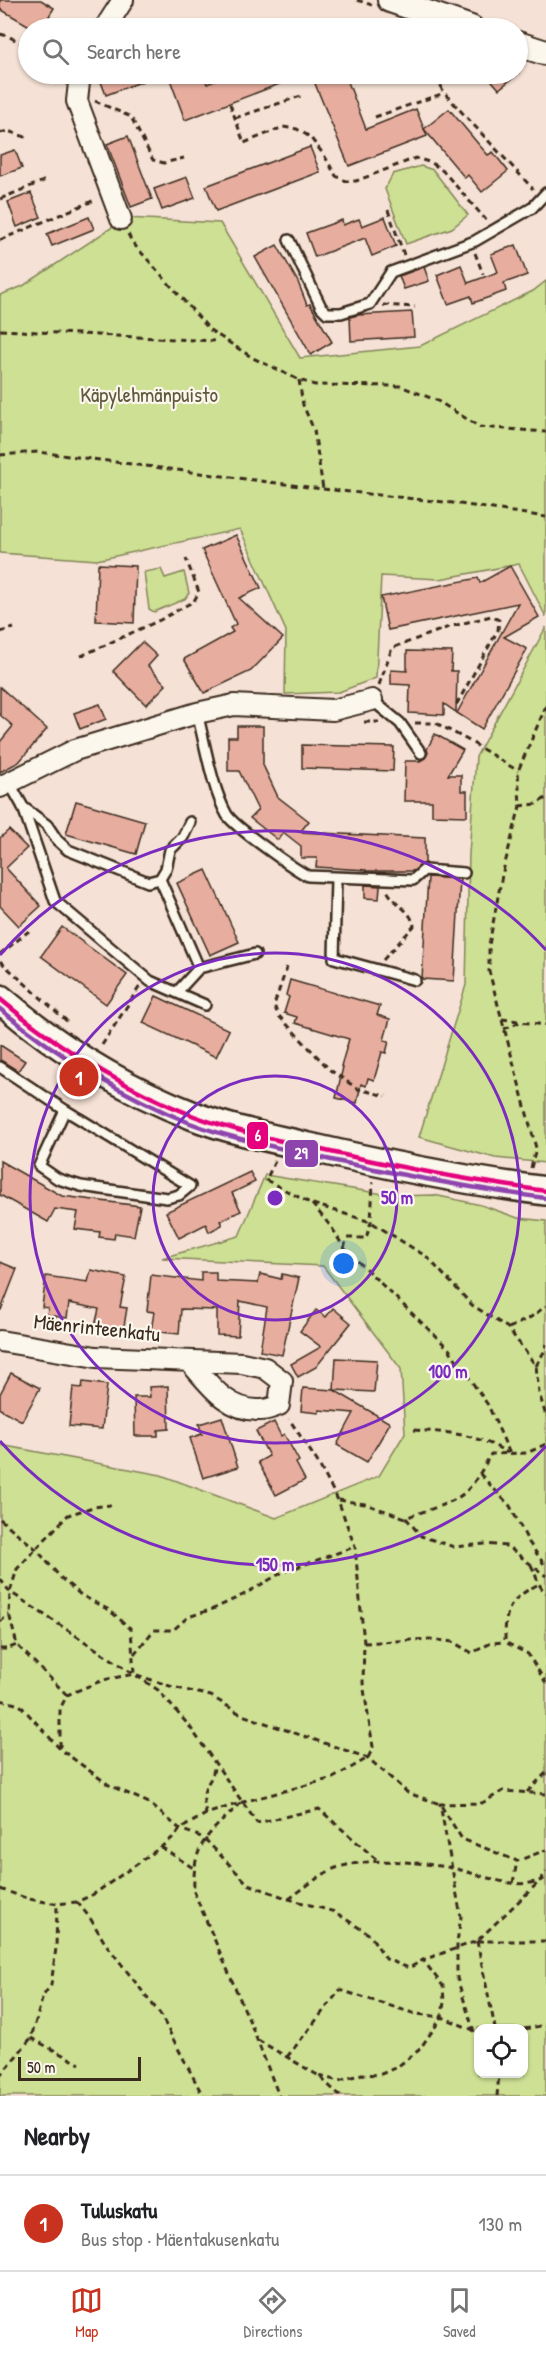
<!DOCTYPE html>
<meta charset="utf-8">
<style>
:root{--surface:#fff;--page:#f6f6f6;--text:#202124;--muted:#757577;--line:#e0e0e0;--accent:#c8321e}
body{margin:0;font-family:"Patrick Hand",sans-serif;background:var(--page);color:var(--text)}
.controls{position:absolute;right:18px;bottom:18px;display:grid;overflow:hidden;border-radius:12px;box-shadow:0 2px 4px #0004}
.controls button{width:54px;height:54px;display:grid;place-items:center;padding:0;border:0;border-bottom:2px solid var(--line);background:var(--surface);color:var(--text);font:30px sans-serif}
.scale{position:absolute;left:18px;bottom:15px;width:123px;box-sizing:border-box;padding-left:6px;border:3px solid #3b2a1e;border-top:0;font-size:16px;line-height:21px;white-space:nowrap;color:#3b2a1e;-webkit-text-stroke:4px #fbf7ec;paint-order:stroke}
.you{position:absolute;left:344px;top:1264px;width:21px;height:21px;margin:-15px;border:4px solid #fff;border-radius:50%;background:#1a73e8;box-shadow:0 0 0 9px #1a73e833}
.badge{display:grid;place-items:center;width:39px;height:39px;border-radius:50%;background:var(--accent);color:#fff;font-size:20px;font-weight:700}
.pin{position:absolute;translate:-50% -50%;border:3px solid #fff;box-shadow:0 2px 6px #0006}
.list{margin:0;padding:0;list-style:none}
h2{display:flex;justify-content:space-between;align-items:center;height:78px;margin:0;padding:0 24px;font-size:26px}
h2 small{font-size:20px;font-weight:400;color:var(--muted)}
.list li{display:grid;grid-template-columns:39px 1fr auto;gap:18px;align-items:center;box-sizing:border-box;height:96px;padding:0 24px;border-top:2px solid var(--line)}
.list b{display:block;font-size:22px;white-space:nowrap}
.list p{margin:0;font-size:20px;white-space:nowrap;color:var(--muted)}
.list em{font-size:20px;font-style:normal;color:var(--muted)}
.icon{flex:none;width:33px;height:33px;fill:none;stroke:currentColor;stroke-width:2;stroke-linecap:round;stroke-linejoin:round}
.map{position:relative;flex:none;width:546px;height:2096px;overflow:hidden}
.search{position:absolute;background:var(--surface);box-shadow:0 2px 4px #0004;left:18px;right:18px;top:18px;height:66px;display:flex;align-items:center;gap:15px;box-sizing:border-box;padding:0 21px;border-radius:33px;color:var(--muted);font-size:22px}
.sheet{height:174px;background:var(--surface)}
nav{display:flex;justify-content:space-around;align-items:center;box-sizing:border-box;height:84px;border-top:2px solid var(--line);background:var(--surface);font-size:16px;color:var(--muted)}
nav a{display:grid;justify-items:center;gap:3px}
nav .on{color:var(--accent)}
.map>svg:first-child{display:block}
.green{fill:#cde094;stroke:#848559;stroke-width:1.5;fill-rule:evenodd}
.building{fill:#e7ae9f;stroke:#3b2a1e;stroke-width:1.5}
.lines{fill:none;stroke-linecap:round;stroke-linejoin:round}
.service-casing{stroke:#3b2a1e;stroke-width:14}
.minor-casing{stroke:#3b2a1e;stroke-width:24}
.tertiary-casing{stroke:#3b2a1e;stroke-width:28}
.secondary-casing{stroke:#3b2a1e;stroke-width:32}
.path{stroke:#3b2a1e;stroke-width:3;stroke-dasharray:6 4.5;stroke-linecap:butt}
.service{stroke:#fbf7ec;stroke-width:9}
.minor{stroke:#fbf7ec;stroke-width:20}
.tertiary{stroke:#fbf7ec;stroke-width:24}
.secondary{stroke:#fbf7ec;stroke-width:27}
.bus-1-casing{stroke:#fbf7ec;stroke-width:9}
.bus-2-casing{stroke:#fbf7ec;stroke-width:9}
.bus-1{stroke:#e5007d;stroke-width:4.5}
.bus-2{stroke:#8e44ad;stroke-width:4.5}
.ring{fill:none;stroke:#7b2cbf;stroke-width:3}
.labels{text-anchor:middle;stroke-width:4.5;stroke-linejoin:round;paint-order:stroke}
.park-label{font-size:21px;fill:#60583c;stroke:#fbf7ec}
.street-label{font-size:21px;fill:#3b2a1e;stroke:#fbf7ec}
.centre{fill:#7b2cbf;stroke:#fbf7ec;stroke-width:3}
.ring-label{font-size:18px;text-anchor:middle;font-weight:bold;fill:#7b2cbf;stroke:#fbf7ec;stroke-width:4.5;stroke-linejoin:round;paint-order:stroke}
.line-badge{stroke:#fbf7ec;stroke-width:2}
.badge-label{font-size:16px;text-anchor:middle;font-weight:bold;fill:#fff}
</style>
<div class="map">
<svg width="546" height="2096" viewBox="0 0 546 2096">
<rect width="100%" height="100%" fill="#f5e1d5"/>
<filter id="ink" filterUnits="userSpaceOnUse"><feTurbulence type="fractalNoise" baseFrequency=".0167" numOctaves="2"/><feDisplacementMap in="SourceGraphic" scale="12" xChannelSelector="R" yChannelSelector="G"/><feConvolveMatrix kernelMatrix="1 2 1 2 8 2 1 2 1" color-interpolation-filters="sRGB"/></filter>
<g filter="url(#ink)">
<g class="green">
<path d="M421,166L433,170L468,215L452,228L406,244L385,189L393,174Z"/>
<path d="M126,218L220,223L300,358L420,346L533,291L546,281V617L519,564L440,579L381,576L376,678L339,692L285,694L286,631L240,529L97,560L0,553V295L23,286Z"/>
<path d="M161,569L165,578L184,572L189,593L185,599L154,612L149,609L144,572Z"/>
<path d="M546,627V1163L495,1158L419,1137L466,985L469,854L476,757Z"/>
<path d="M265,1175L396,1196L434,1195L481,1205L518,1218L546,1221V2096H0V1445L161,1475L276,1518L379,1476L405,1433L401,1369L323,1266L162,1258L239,1236ZM478,2028H524V2074H478Z"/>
</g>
<g class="building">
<path d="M0,0H41L54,8L49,16L54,20L49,28H33L0,9Z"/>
<path d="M98,74H159V75L106,95Z"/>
<path d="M168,74H203L207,84L230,74L303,75L185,120Z"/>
<path d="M311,74H345L366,129L416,109L427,136L349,166Z"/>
<path d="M486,74H518L499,89Z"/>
<path d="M449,109L480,146L488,155L493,152L508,171L482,192L468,175L465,178L424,129Z"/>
<path d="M128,136L152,199L131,207L107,144Z"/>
<path d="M310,147L320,172L216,211L206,186Z"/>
<path d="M15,150L22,168L0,176V155Z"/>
<path d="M187,177L195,198L162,210L154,189Z"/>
<path d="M31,193L41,217L17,227L8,202Z"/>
<path d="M89,217L94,229L52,246L47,234Z"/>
<path d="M385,217L396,246L372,256L365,238L315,257L306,233L342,220L343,225L359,219L362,226Z"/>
<path d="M277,245L298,282L307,305L310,304L332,342L311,355L255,257Z"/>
<path d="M516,245L527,275L504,283L506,291L473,303L471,296L448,304L437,275L461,265L468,283L498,272L491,254Z"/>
<path d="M424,267L429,281L404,289L399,276Z"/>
<path d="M412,312L414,337L351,341L350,317L358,315Z"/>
<path d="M236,535L261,588L239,598L283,638L251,671L204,693L184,659L233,632L230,628L236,624L202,550Z"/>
<path d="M98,564L136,566L134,623L96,621Z"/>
<path d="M510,566L539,617L504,637L527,649L482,729L457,713L518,603L388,630L381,597L478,578L480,583Z"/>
<path d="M142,642L157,656L148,666L166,685L146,705L113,671Z"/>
<path d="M407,651L452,652L451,671H457L456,712L444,704V715L409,713L410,685L391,684V670L407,671Z"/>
<path d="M0,687L47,729L19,762L0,772V742L13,726L0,715Z"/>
<path d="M100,704L106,719L80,729L74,713Z"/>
<path d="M237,726H263V765L278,797L309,821L300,832L425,838V863L413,871H366V870L316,867L317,858H301V846L283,832L278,840L250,818L258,810L239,771H228V737H237Z"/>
<path d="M435,734L463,750L448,775H461V791H467V816L432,815V801H404L405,761H420L425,758L428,753L427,749Z"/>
<path d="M302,745L394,747L393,771L302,768Z"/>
<path d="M76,801L145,821L136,854L66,834Z"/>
<path d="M9,830L27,848L6,868L41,906L19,926L0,906V838Z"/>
<path d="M206,870L239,942L210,955L177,883Z"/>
<path d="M428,877L460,879L454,981L422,979Z"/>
<path d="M365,885L380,886L379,899L365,898Z"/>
<path d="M62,927L127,975L106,1004L41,956Z"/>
<path d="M290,980L380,1006L377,1015L390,1019L384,1040L389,1041L386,1053L382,1052L374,1080L368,1078L366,1086L361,1084L357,1103L336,1098L343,1067L341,1066L349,1039L295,1023L297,1017L284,1013L289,997L286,995Z"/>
<path d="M156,996L229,1030L216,1057L143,1023Z"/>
<path d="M0,1045L25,1061L18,1071L0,1060Z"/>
<path d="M0,1161L62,1196L140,1206L134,1236L115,1233L114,1239L99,1237L100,1232L75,1229L78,1212L55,1209L48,1222L0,1195Z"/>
<path d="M250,1172L255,1182L232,1193L241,1211L220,1221L222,1225L209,1232L206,1224L179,1238L166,1212Z"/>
<path d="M0,1262L17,1269L1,1310H0Z"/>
<path d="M91,1270L126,1277L120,1307L127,1308L123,1332L95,1326L99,1309L69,1303L67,1318L47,1315L48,1308L42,1307L46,1276L88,1282Z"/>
<path d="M201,1272H216V1281L258,1283L260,1274L281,1279L282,1274L299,1278L282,1355L260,1351L267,1307L240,1301L238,1336L217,1335V1310L181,1309L179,1334L151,1331L154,1312L147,1311L151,1275L201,1281Z"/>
<path d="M333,1308L351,1323L316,1367L298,1377L291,1364L321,1347L300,1331L316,1310L326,1317Z"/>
<path d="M336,1358L377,1360L374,1392L334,1390Z"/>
<path d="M11,1373L40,1388L22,1421L0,1409V1394Z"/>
<path d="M83,1382L107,1385L102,1429L69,1426L73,1387L82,1388Z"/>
<path d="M168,1386L169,1429L158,1430V1436H135L134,1397H150L149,1387Z"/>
<path d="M303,1388L334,1390L390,1423L367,1462L337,1445L354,1413L319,1410V1413L301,1411Z"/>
<path d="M222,1417L238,1467L203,1478L190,1438L202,1434L199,1424Z"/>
<path d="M274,1422L281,1436L284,1434L299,1461L296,1463L305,1480L276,1495L258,1462L269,1456L256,1431Z"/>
</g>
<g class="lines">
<defs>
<g id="service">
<path d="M289,240L321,307L327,313H341L370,304L391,272L475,241L532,208L546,193"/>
<path d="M372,700L400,723L421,753"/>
<path d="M197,713C205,743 212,789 227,815C235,827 294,869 308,876L413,880L424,870L464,873"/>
<path d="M9,782L23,807L47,825L57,840L68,850L148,882L160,879L199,968"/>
<path d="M23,807L55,901L150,981L205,1005"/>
<path d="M336,878L334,958L415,980"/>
<path d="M160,879L166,869L170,850L183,837L190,822"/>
<path d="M177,992L199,968L255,954"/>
<path d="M0,1067L65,1110L190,1186L179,1195L167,1198L81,1186L58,1179L39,1166L65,1110"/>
</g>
<g id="minor">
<path d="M105,28L123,0"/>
<path d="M80,74L77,101L121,219"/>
<path d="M0,787L75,750L197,713L234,705L333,710L372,700"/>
<path d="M0,1341L96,1357L242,1363L265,1368L282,1381L279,1405C274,1407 267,1410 261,1410C228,1412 209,1384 190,1362"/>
</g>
<g id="tertiary">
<path d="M390,0L471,28"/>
<path d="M518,44L546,53"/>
</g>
<path id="secondary" d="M0,999C58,1049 122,1088 194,1116C230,1130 271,1138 309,1147C387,1165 466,1181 546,1191"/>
</defs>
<use href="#service" class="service-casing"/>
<use href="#minor" class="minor-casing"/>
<use href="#tertiary" class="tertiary-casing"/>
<use href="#secondary" class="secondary-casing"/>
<g class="path">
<path d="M357,0L372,5"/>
<path d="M0,34L8,36L28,47"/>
<path d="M441,85L442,90C472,124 503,156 533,189"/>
<path d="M95,101L131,117L153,160L164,163L184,158"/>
<path d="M230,104L244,143L283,127L297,129L310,137L324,155L336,176L346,181H356L416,158L432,163L443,171L486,220"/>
<path d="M375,117L444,93"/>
<path d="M235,118L301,96"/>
<path d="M0,133L8,131L28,138"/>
<path d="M0,199L46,180"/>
<path d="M388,210L404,255"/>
<path d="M128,234L132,242L210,330L253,358L299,380L315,385L400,386L436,400L480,427L546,432"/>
<path d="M0,240L95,200"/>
<path d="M475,253L483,274"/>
<path d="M383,305L415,307"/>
<path d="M0,330L214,341"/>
<path d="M299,380L303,405L314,430L323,489"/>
<path d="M0,455L38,452L323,489L453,503L546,517"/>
<path d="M0,632L14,628"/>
<path d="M81,656L160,620L194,601L199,592L186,559"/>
<path d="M379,685L392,648L449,627L491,616L499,620L498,630L455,707"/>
<path d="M364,722H379"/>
<path d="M415,723H436L471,742L518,771"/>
<path d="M520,806L536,804L546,798"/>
<path d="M0,954L29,931"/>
<path d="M383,960L414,926C411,909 393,904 387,890"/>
<path d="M0,961L70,1024"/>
<path d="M287,967L274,1005L278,1015L330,1070L358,1089L386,1096"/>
<path d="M502,1019L518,1021"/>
<path d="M504,1029L520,1022L546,1025"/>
<path d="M102,1045L140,986"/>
<path d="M275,1161L266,1180L310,1203L371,1222L427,1257L472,1305L508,1328L536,1366L539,1393L546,1416"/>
<path d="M531,1168L536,1148L489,971V945L502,875L520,806L518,771L546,706"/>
<path d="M312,1204L332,1228L344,1248L449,1349L488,1405L510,1454"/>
<path d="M344,1248L347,1238H366L371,1222L373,1182"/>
<path d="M509,1328L531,1317L546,1306"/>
<path d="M536,1366L545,1350L546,1344"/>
<path d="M414,1430C452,1433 474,1433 508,1453"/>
<path d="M480,1474L510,1506L528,1541L546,1567"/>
<path d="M339,1500L365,1504L406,1518C424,1510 448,1506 463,1494C475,1484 483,1468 491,1454L527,1453L546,1444"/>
<path d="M406,1518L421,1536L454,1547L485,1544L507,1546L546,1576"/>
<path d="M0,1519L36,1549L61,1578L81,1595L109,1610L131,1629L134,1674L173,1687L211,1696L242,1715L368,1758L408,1793L440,1804L462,1839L517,1861L546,1850"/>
<path d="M531,1565C537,1576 537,1585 546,1593"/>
<path d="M0,1579L10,1592L158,1690L190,1727L257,1823L319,1809L377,1860"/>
<path d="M537,1585C508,1600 505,1610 505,1642L528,1654L546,1683"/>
<path d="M0,1622L9,1614"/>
<path d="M364,1643L430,1639L453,1642L472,1653L491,1643L505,1642"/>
<path d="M0,1649H7L17,1645"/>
<path d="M134,1654L154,1630H173L188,1617L213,1609L243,1595L283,1572L354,1547"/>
<path d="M67,1695L17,1645L9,1614L10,1592L17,1569L68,1515L93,1507L111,1505"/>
<path d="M0,1700L20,1705L60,1749L109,1785L149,1803L180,1829L204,1838L248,1884L289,1899L335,1912L370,1935L386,1959L409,1968L423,1960L477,1941L540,1881L546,1872"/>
<path d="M60,1747V1709L67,1695L103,1680L134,1674"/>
<path d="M527,1792L546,1773"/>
<path d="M241,1803C208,1835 192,1842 194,1892L252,2027L279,2096"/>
<path d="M206,1814C205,1808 203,1800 204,1794C206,1781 214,1780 214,1765"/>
<path d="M161,1847L193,1868"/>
<path d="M513,1883L517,1861"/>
<path d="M0,1889L29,1899L57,1904L77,1902L94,1894L161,1847L176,1835L180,1829L206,1814L243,1802L333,1778L368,1758L373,1747L363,1683L364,1643L355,1547L338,1500L317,1461L289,1419"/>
<path d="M289,1899C303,1889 324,1871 339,1867C373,1857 418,1862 452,1868C482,1874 517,1893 546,1878"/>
<path d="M77,1902L90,1918L105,1943L160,2014L203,2096"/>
<path d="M477,1941L495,2028"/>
<path d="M477,1941H546"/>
<path d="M524,2029L546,2025"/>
<path d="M474,2032L457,1978V1942L461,1917L440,1804L482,1803L503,1791L546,1794"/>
<path d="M31,2038L80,2064"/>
<path d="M258,2040L319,2076L340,2096"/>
<path d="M287,2057L340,1990L416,2014L442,2017L478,2032"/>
<path d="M0,2076L31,2038L43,1996L51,1985L56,1948L57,1905"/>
<path d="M319,2076L339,2081L362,2074L379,2075L397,2067L419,2050L442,2017L444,2002L443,1986L423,1960"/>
<path d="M497,2096L499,2074"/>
</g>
<use href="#service" class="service"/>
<use href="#minor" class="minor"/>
<use href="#tertiary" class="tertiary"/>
<use href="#secondary" class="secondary"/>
<defs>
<path id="bus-1" d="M0,999C59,1048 123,1088 194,1116C234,1131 276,1140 317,1149C393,1166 469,1181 546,1191"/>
<path id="bus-2" d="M0,1009C58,1056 121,1095 190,1123C229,1138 272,1146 313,1156C390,1173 467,1188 545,1198"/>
</defs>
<use href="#bus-1" class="bus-1-casing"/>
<use href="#bus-2" class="bus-2-casing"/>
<use href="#bus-1" class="bus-1"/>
<use href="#bus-2" class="bus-2"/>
</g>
</g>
<g class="ring">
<circle cx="275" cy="1198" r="122"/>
<circle cx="275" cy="1198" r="245"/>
<path d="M546 1446A367 367 0 0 1 0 1441M0 955A367 367 0 0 1 546 950"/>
</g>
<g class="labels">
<g class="park-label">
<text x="149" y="402">Käpylehmänpuisto</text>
</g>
<g class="street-label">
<text transform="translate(97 1328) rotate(6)" y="7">Mäenrinteenkatu</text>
</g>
</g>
<circle cx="275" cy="1198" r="9" class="centre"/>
<g class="ring-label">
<text x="397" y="1204">50 m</text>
<text x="448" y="1378">100 m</text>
<text x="275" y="1571">150 m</text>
</g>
<g class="line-badge">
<rect x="246" y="1121" width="23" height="29" rx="6" fill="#e5007d"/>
<rect x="284" y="1139" width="35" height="29" rx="6" fill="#8e44ad"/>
</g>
<g class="badge-label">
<text x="258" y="1141">6</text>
<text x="301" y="1159">29</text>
</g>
</svg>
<div class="controls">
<button><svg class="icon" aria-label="locate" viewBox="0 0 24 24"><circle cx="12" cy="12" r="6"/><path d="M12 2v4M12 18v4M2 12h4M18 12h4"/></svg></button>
</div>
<div class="scale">50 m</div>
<div class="you"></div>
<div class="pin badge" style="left:79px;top:1077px">1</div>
<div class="search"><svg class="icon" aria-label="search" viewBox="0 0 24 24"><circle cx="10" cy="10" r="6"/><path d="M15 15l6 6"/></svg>Search here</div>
</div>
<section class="sheet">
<h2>Nearby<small></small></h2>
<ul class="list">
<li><span class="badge">1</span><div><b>Tuluskatu</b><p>Bus stop · Mäentakusenkatu</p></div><em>130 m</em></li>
</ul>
</section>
<nav>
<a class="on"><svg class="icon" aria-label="map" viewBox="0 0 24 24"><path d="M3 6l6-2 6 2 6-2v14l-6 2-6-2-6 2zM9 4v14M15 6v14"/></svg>Map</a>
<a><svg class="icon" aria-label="directions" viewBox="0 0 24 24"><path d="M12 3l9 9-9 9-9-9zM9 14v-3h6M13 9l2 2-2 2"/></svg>Directions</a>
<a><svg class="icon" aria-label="saved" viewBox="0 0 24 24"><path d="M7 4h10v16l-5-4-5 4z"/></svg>Saved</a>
</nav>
